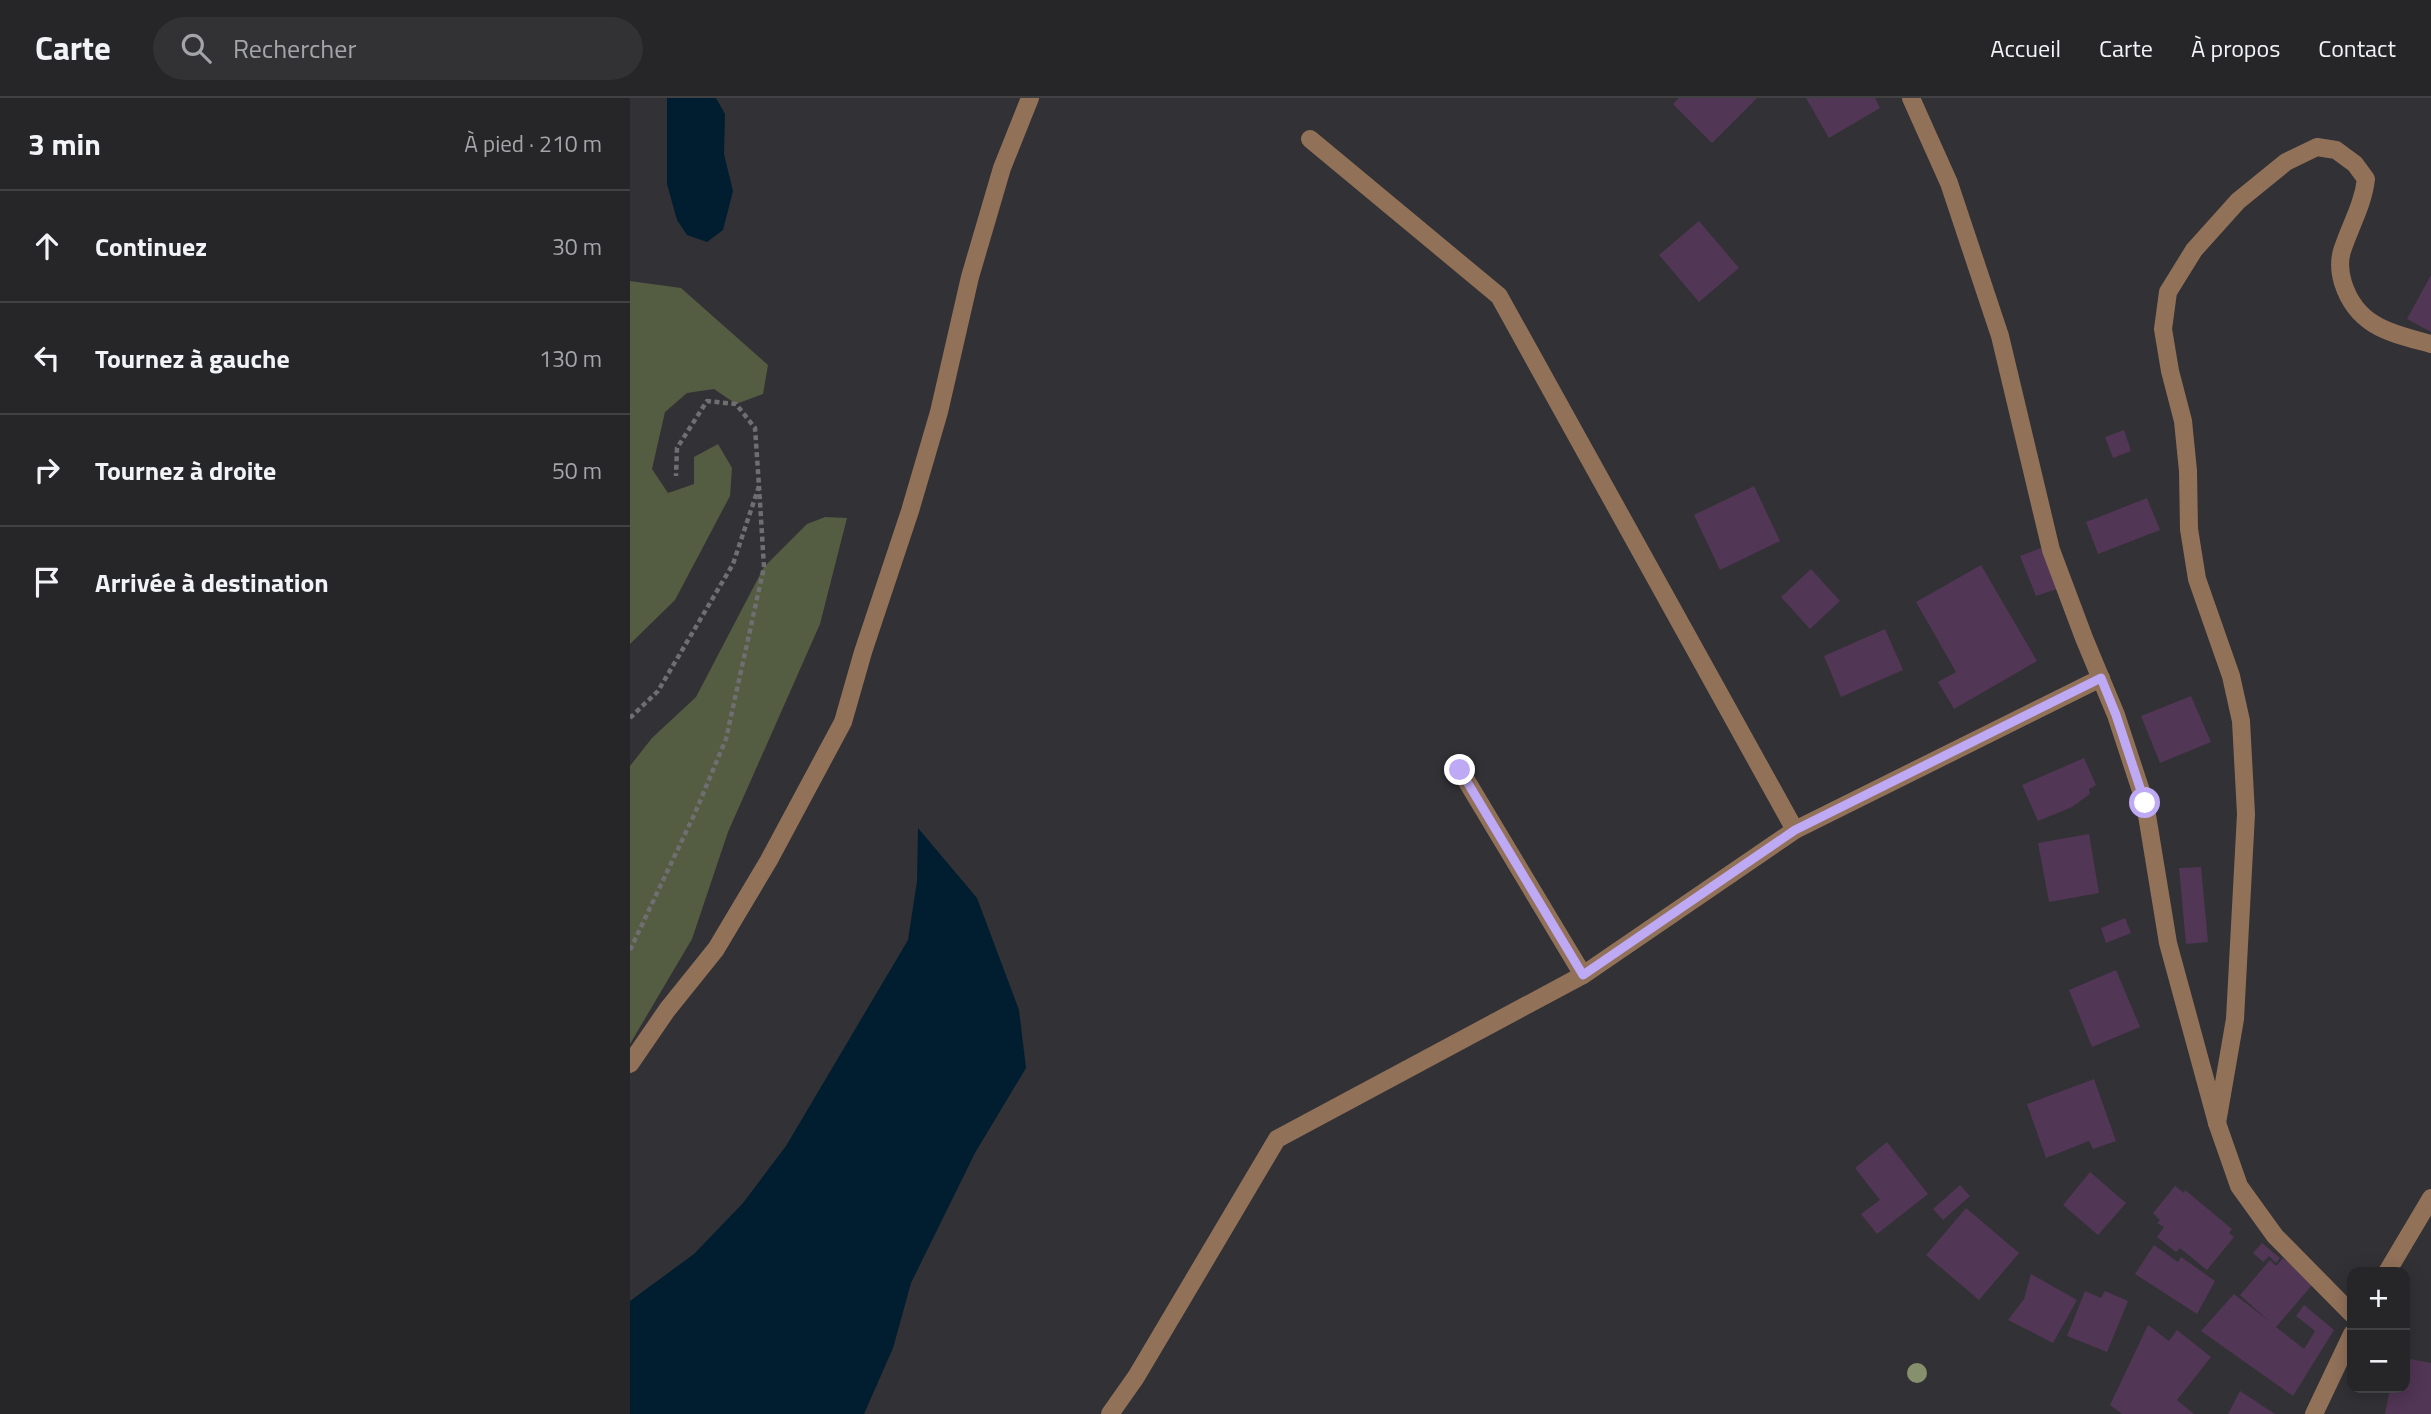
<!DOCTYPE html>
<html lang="fr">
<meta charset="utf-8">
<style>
:root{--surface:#262528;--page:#323134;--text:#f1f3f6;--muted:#a4a5a8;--line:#424245}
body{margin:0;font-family:"Titillium Web",sans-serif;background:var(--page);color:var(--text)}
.controls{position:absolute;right:21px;bottom:21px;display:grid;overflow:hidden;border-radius:14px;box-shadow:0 4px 18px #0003}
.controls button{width:63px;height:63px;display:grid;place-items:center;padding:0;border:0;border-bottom:2px solid var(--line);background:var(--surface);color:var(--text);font:35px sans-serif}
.stop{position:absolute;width:21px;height:21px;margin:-16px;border:5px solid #bea9f4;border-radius:50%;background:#fff}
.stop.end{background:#bea9f4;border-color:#fff;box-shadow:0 2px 7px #0008}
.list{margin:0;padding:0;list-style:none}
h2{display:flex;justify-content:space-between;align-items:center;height:91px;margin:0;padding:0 28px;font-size:30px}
h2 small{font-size:23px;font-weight:400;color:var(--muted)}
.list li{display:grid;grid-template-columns:46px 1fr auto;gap:21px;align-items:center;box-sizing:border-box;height:112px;padding:0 28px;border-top:2px solid var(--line)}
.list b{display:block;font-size:26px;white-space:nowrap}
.list em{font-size:23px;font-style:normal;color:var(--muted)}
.icon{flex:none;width:38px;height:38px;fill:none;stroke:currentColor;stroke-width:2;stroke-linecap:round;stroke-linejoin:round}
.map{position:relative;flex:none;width:1801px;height:1316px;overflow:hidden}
header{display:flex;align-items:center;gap:42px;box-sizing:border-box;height:98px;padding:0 35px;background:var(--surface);border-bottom:2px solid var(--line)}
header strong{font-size:33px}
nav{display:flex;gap:38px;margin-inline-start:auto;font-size:24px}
.search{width:490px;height:63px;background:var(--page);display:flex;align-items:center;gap:18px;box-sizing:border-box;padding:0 24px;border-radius:38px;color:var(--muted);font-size:26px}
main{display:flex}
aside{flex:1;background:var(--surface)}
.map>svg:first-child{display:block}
.green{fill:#545c42}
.water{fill:#011e30}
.building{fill:#513655}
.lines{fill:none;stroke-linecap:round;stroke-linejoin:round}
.path{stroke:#6f6e71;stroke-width:4.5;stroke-dasharray:5 3.5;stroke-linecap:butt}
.minor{stroke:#927159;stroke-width:18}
.tree{fill:#86906d}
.route{stroke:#bea9f4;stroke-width:9}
</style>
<header>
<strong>Carte</strong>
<div class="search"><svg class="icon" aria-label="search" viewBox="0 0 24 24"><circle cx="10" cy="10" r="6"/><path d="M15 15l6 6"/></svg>Rechercher</div>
<nav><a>Accueil</a><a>Carte</a><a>À propos</a><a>Contact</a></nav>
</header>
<main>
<aside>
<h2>3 min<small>À pied · 210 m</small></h2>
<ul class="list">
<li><svg class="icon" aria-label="ahead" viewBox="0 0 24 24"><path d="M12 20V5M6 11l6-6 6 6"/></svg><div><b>Continuez</b></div><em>30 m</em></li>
<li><svg class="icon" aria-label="left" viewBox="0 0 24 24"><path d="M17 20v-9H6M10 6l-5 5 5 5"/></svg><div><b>Tournez à gauche</b></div><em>130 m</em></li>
<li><svg class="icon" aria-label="right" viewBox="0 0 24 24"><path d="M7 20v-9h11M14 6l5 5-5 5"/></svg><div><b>Tournez à droite</b></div><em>50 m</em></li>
<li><svg class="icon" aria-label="arrive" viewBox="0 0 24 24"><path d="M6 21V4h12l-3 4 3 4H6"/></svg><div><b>Arrivée à destination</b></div></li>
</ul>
</aside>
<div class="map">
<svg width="1801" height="1316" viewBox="0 0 1801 1316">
<rect width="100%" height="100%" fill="#323135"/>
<g class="green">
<path d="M0,183L51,190L138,267L133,296L106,306L84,291L57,295L35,314L22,371L38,395L64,386V359L88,346L102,370L100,398L45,502L0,546Z"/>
<path d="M195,419L217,420L190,526L98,734L62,841L0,946V668L22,640L66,599L134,469L177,426Z"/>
</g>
<g class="water">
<path d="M37,0H86L95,16L94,56L103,93L93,132L77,144L57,137L47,122L37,86Z"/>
<path d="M288,730L347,800L389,912L396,970L345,1055L281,1185L263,1250L234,1316H0V1203L64,1156L113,1105L156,1048L278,842L287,783Z"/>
</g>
<g class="building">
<path d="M1049,0H1127L1082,45L1043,6Z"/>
<path d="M1176,0H1245L1250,10L1199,40Z"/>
<path d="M1069,123L1109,170L1069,204L1029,157Z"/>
<path d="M1801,177V234L1777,221Z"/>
<path d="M1494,332L1501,353L1483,360L1475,339Z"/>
<path d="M1124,388L1150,443L1090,472L1064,417Z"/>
<path d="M1517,400L1530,432L1468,456L1456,424Z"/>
<path d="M1411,450L1427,491L1406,498L1390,458Z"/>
<path d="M1351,467L1407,563L1324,611L1308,584L1326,574L1286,504Z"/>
<path d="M1181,471L1210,503L1180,531L1151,499Z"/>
<path d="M1255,531L1273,572L1211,599L1194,558Z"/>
<path d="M1561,598L1581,644L1530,665L1511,618Z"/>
<path d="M1454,660L1466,687L1459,691L1460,696L1442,709L1408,723L1392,687Z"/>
<path d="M1459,736L1469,795L1419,804L1408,745Z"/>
<path d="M1571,769L1578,844L1556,846L1549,770Z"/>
<path d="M1495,820L1501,835L1476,845L1471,830Z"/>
<path d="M1486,872L1510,929L1462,949L1439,892Z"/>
<path d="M1464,981L1486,1043L1463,1051L1459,1043L1416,1060L1397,1006Z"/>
<path d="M1257,1044L1298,1096L1247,1136L1231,1116L1250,1102L1225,1070Z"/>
<path d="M1460,1074L1496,1105L1468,1137L1433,1107Z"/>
<path d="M1330,1087L1340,1098L1313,1122L1303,1111Z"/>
<path d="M1545,1088L1554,1095L1555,1092L1602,1131L1599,1135L1604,1139L1577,1172L1550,1150L1546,1154L1527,1139L1534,1129L1527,1125L1530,1122L1523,1115Z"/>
<path d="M1336,1110L1389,1155L1349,1202L1296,1157Z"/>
<path d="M1632,1145L1650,1160L1646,1165L1639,1158L1633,1164L1623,1155Z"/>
<path d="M1524,1147L1548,1164L1551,1159L1585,1183L1567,1216L1505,1176Z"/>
<path d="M1653,1160L1683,1186L1646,1229L1674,1251L1685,1233L1666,1218L1674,1207L1704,1232L1663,1298L1571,1233L1604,1196L1639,1223L1610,1197L1640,1162L1646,1168Z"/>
<path d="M1401,1176L1447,1202L1423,1245L1378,1222L1394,1201Z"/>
<path d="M1455,1193L1471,1200L1475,1193L1498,1203L1477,1254L1437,1238Z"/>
<path d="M1518,1227L1539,1243L1547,1232L1581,1259L1547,1302L1564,1316H1492L1480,1307Z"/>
<path d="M1775,1260L1801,1265V1316H1755L1760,1290H1775Z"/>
<path d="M1610,1293L1645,1316H1598Z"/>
</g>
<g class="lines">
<g class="path">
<path d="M0,620L28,593L103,466L129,388L125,330L106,306L77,303L47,350L46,378"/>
<path d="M0,852L65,715L96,641L134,469L129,388"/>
</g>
<g class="minor">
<path d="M1281,0L1319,85L1370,238L1421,452L1454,540L1486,617L1515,705L1538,845L1587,1025L1609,1088L1645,1138L1722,1216"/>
<path d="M680,41L869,198L1165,732"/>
<path d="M830,672L953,877"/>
<path d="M0,966L37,912L86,851L139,762L213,624L233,554L280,413L309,314L340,179L372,70L400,0"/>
<path d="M1587,1025L1605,921L1616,716L1611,623L1601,578L1567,481L1559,431L1558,373L1553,323L1540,273L1533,231L1538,194L1564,152L1608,103L1656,64L1687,49L1706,52L1725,66L1736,81C1733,107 1720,128 1712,153C1709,163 1710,175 1713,185C1727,229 1761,235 1801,246"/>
<path d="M1757,1174L1801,1100"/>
<path d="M480,1316L506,1279L647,1041L953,877L1165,732L1471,580"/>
<path d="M1684,1316L1722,1236"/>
</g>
</g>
<circle class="tree" cx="1287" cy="1275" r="10"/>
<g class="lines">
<path class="route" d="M830,672L953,877L1165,732L1471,580L1486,617L1515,705"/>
</g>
</svg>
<div class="controls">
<button>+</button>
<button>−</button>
</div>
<div class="stop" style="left:1515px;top:705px"></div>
<div class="stop end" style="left:830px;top:672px"></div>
</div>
</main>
